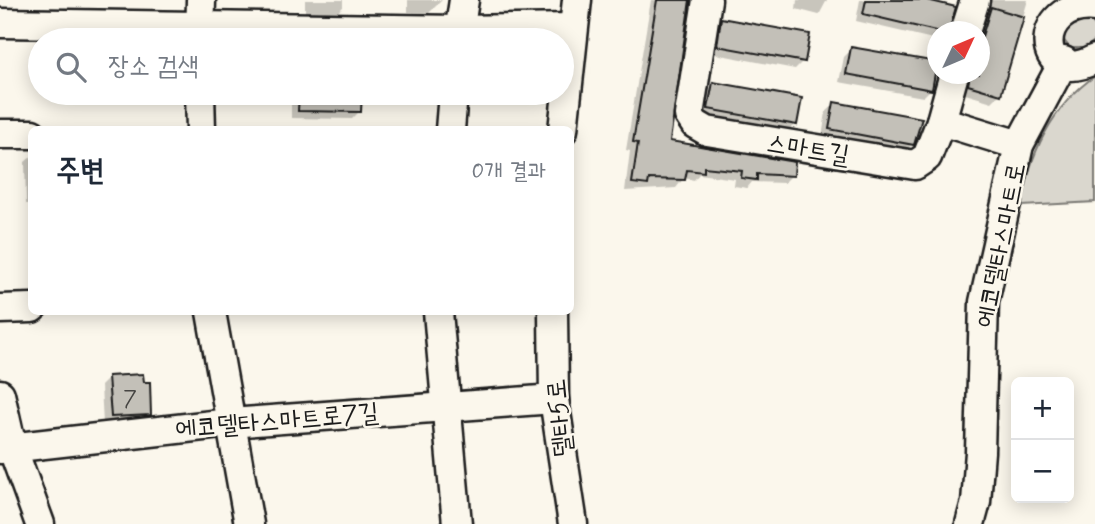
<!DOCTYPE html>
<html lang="ko">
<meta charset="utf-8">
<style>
:root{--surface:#fff;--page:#f2f2f3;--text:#1f2937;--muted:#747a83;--line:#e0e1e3}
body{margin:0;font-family:Mynerve,"Poor Story",sans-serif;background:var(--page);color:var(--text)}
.controls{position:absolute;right:21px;bottom:21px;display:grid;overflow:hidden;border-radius:10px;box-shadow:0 4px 18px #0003}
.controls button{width:63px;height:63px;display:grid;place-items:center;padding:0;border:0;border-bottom:2px solid var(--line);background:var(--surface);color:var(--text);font:35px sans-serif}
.compass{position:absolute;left:927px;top:21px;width:63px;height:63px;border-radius:50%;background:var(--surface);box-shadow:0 4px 18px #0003;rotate:46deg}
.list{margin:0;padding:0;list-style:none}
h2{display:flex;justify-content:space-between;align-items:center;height:91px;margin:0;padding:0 28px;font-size:30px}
h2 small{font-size:23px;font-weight:400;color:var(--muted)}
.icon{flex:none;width:38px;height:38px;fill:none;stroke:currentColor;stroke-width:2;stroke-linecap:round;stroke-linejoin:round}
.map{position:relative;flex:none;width:1095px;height:524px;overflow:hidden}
.search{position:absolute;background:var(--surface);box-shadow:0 4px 18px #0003;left:28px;top:28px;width:546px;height:77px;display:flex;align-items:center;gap:18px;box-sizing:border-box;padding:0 24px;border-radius:38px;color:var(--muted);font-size:26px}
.panel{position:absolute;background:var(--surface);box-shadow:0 4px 18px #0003;left:28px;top:126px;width:546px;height:189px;border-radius:10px}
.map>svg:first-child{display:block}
.green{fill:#dad7ce;stroke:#7b7a75;stroke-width:2}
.shadow{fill:#0003}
.building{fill:#c3c0b8;stroke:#1c1c1c;stroke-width:2}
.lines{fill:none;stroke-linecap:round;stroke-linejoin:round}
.minor-casing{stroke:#1c1c1c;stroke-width:33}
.minor{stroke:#fbf7ec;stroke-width:28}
.labels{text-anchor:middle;stroke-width:5;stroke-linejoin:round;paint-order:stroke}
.number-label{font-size:23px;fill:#464543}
.street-label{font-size:26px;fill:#1c1c1c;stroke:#fbf7ec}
</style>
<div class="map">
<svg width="1095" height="524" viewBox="0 0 1095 524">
<rect width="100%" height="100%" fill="#fbf7ec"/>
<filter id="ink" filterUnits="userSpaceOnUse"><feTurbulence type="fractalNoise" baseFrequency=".0143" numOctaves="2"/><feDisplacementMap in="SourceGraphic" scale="14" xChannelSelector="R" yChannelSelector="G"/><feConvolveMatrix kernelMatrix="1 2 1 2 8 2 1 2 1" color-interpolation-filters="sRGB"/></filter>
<g filter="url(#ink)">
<g class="green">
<path d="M1089,18L1095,27V40L1086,48H1070L1063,39L1062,29Z"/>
<path d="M1095,76V202L1022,206C1028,156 1052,106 1095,76Z"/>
</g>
<g class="shadow">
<path d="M305,0H343V7L334,15H305Z"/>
<path d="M408,0H442L429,13L408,12Z"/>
<path d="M651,0H689L668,142L792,175L784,183L752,182L747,188L734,186L735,179L699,174L694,180L684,178L676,188L625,191L630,151L626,150Z"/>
<path d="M797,0H827L819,15L796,9Z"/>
<path d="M860,0H919L947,32H937V40L856,21Z"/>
<path d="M989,0H1028L1000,94L992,102L962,93L967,74H979V33Z"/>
<path d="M722,20L803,61L795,69L710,53L714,28Z"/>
<path d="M852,49L937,64L931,89L923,97L839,82L844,57Z"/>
<path d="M40,52V82L38,81V54Z"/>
<path d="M714,84L795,124L787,132L701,117L706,92Z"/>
<path d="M291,93H360V111L352,119L291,118Z"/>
<path d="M835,104L912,144L904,152L822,137L826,112Z"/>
<path d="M32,156V204H26L25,162Z"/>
<path d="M109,378L150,414L142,422L103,424L101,386Z"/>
</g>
<g class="building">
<path d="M657,0H690L670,141L795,162L794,176L757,174V180L741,178L742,171L704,167V172L687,170L685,180L649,179L648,185L632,183L638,143L633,142Z"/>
<path d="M866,0H927L956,7L949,32H940L863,14Z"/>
<path d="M991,7L1024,17L1001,95L968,85L970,74H979V46Z"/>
<path d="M721,18L810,34L805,62L717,46Z"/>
<path d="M851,47L937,62L932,90L846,74Z"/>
<path d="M713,82L802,98L797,125L708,109Z"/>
<path d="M299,93H362L361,112L298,111Z"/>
<path d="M834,102L922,118L914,145L829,129Z"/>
<path d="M143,374L144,382H150L151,415L111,417L108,376Z"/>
</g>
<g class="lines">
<defs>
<g id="minor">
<path d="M707,0L689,115L695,124L707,131L915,165L927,157L941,121L1019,145"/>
<path d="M1095,7C1032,0 1034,91 1095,59"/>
<path d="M0,23L459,30L572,28"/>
<path d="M965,32L975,0"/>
<path d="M200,40L201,0"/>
<path d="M458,40L464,0"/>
<path d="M200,93L201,130"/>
<path d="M941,121L954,74"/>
<path d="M450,130L453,93"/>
<path d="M563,130L577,0"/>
<path d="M0,134H32"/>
<path d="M0,309L32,308"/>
<path d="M211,312L249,524"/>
<path d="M438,312L457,524"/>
<path d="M553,312L554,399L573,524"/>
<path d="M0,394L12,447L40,524"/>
<path d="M0,449L230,423L554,399"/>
<path d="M970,524L976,502L980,452L984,302L1019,145L1064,61"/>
</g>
</defs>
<use href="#minor" class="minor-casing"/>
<use href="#minor" class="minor"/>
</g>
</g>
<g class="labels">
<g class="number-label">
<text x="130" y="406">7</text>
</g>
<g class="street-label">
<text transform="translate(808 148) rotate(9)" y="9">스마트길</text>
<text transform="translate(1000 245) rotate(-79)" y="9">에코델타스마트로</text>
<text transform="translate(559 418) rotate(-96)" y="9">델타5로</text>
<text transform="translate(277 420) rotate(-5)" y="9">에코델타스마트로7길</text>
</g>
</g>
</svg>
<div class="controls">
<button>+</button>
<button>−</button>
</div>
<svg class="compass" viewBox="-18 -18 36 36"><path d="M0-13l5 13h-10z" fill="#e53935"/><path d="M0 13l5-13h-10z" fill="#747a83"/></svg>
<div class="search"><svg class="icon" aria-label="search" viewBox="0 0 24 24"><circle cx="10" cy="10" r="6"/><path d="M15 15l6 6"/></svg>장소 검색</div>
<section class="panel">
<h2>주변<small>0개 결과</small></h2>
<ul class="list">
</ul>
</section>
</div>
